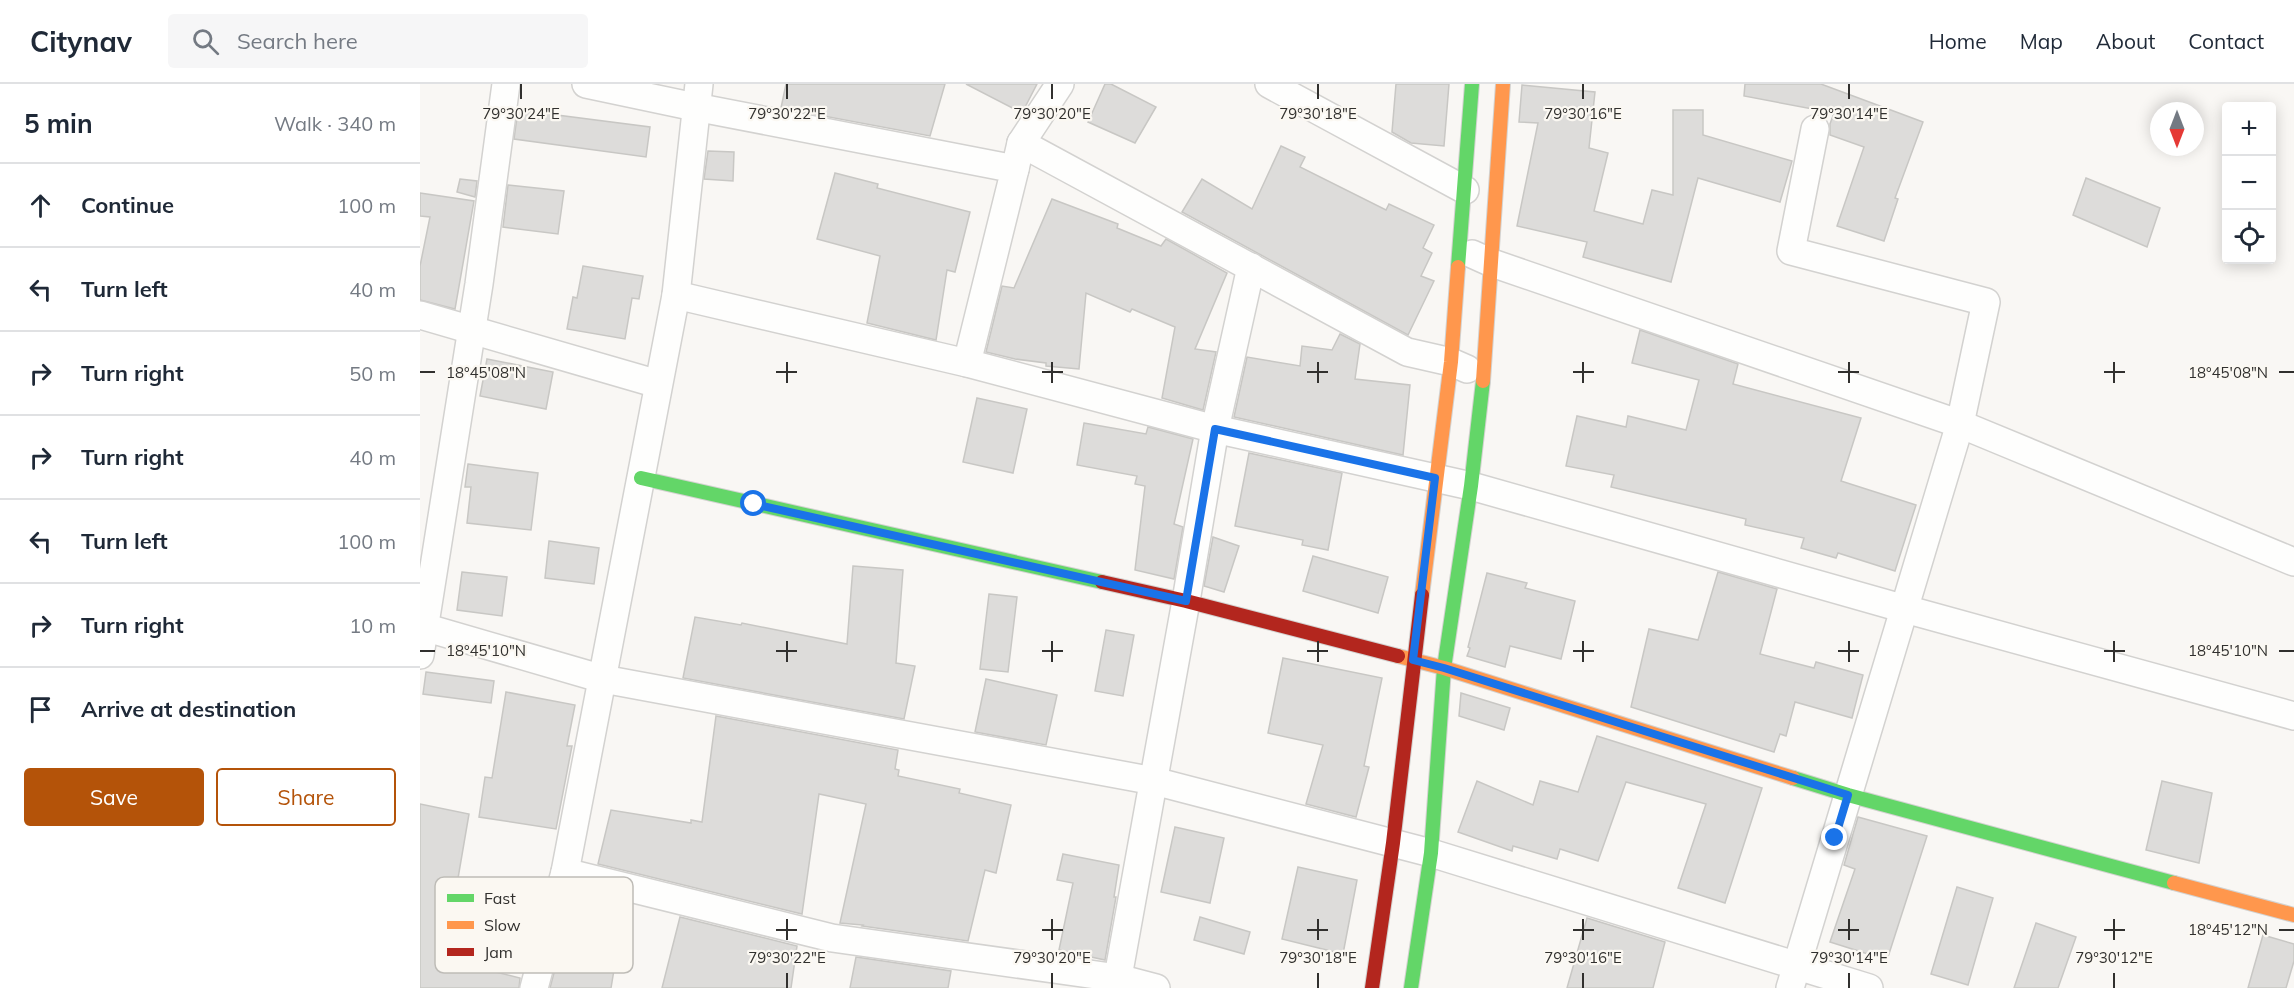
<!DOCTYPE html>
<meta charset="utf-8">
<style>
:root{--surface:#fff;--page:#f6f6f7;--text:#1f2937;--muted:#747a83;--line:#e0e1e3;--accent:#b45309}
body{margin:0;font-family:Mulish,sans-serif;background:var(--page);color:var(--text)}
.controls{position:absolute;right:18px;top:18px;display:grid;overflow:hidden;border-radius:6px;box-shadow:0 3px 15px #0003}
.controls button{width:54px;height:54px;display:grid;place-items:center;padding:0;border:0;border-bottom:2px solid var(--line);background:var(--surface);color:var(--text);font:30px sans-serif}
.compass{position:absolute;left:1730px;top:18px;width:54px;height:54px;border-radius:50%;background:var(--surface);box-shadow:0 3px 15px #0003;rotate:180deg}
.stop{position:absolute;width:18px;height:18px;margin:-14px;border:4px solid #1a73e8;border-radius:50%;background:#fff}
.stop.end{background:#1a73e8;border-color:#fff;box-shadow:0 2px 6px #0008}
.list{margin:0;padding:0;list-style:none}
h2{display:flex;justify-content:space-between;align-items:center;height:78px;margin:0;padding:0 24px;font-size:26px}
h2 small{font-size:20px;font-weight:400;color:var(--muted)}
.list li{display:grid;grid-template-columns:39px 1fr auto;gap:18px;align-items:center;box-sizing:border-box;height:84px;padding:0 24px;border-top:2px solid var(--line)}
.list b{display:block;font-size:22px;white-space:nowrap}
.list em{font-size:20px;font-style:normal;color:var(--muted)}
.actions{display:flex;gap:12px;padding:18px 24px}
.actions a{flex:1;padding:14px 0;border:2px solid var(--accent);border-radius:6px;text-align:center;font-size:21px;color:var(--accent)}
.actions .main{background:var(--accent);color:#fff}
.icon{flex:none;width:33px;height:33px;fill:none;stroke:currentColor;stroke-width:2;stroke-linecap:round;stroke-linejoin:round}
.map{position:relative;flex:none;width:1874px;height:904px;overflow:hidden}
header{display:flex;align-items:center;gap:36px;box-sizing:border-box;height:84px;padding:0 30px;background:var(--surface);border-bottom:2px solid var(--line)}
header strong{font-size:28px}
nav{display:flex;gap:33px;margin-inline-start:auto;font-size:21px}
.search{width:420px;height:54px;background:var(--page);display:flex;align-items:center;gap:15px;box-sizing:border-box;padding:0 21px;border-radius:6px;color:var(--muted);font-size:22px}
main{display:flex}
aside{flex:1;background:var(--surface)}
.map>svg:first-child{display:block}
.building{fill:#dddcda;stroke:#c8c7c4;stroke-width:1.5}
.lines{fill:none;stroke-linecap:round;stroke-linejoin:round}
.street-casing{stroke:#d3d2d0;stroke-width:30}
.fast-casing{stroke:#d3d2d0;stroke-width:16}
.slow-casing{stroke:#d3d2d0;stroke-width:16}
.jam-casing{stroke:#d3d2d0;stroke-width:16}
.street{stroke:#fefefd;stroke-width:27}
.fast{stroke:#63d668;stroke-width:14}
.slow{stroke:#ff974d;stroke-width:14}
.jam{stroke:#b3261e;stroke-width:14}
.route{stroke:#1a73e8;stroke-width:8}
.ticks{fill:none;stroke:#31302e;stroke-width:2}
.key{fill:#fbf8f2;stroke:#bebcb7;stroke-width:1.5}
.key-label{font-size:16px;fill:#31302e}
.ticks-label{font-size:15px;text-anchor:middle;fill:#31302e;stroke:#fbf8f2;stroke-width:4.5;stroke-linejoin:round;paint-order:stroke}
</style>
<header>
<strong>Citynav</strong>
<div class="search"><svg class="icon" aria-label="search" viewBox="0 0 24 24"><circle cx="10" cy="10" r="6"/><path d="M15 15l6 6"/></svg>Search here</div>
<nav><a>Home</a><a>Map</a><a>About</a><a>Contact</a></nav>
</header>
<main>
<aside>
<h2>5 min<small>Walk · 340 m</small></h2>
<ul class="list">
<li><svg class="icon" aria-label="ahead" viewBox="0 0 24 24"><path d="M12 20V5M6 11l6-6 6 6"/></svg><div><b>Continue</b></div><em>100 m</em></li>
<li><svg class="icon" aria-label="left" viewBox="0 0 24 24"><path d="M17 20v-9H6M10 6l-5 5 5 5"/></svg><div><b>Turn left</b></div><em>40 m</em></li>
<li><svg class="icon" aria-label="right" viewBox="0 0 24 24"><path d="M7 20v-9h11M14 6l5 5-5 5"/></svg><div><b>Turn right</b></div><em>50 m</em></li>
<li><svg class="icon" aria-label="right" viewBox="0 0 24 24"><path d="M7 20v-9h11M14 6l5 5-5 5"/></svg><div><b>Turn right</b></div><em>40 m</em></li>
<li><svg class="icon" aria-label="left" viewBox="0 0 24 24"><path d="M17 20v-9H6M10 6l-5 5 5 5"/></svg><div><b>Turn left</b></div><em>100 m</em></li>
<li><svg class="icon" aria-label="right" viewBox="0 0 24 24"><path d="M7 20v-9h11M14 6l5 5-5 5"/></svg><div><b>Turn right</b></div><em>10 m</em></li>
<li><svg class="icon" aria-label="arrive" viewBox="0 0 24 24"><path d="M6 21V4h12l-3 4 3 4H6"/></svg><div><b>Arrive at destination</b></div></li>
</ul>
<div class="actions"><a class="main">Save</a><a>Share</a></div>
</aside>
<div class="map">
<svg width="1874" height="904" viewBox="0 0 1874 904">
<rect width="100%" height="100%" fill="#f9f7f4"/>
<g class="building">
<path d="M366,0H525L510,52L361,24Z"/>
<path d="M546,0H617L602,29Z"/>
<path d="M685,0H691L736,23L715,59L668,38Z"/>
<path d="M976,0H1029L1024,62L991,59L972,48Z"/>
<path d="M1325,0H1401L1503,38L1475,114L1478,115L1464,157L1417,142L1444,63L1410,51V40L1414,29L1324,12Z"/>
<path d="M1102,1L1175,8L1169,64L1188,69L1174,127L1223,140L1232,106L1253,111V26H1283V51L1372,77L1360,118L1278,94L1251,198L1163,173L1167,158L1097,142L1118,39L1099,38Z"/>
<path d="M98,26L230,43L226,73L94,55Z"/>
<path d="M861,62L885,73L880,83L966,126L969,120L1014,141L1003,164L1012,169L1001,192L1014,197L988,251L762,128L782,95L832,125Z"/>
<path d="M288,67L314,68L313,97L284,95Z"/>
<path d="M415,89L458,100L457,104L550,128L535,188L527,186L516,256L447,239L460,172L397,155Z"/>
<path d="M1666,94L1740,124L1727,163L1653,131Z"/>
<path d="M40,95L57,97L55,113L37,108Z"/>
<path d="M88,101L144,107L138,150L83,143Z"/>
<path d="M0,109L54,117L35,225L0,216V182L10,133L0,132Z"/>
<path d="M632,115L698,140L697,144L741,162L746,155L807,189L775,265L796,268L783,326L742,314L755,243L712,225L710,228L666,209L659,285L626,282V279L595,275L566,268L582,202L594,204Z"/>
<path d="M163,182L223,192L219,215L212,214L205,255L147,245L153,213L157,214Z"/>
<path d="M1220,246L1318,280L1313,300L1441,334L1421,397L1496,421L1475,487L1418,469L1416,474L1381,464L1384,454L1325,441L1326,435L1191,403L1194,391L1146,382L1157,332L1206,343L1208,332L1266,346L1279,296L1212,279Z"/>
<path d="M920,250L940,260L935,295L990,301L983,371L814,333L827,273L880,282L882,262L912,266Z"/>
<path d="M67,275L133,288L126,325L60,312Z"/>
<path d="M557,314L607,325L593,389L543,378Z"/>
<path d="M664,339L726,350L728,343L773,355L754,440L763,443L754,495L715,486L725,402L715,400L717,392L657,381Z"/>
<path d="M829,369L922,389L908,466L882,461L883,456L815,442Z"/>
<path d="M48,380L118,389L111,446L47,439L51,403H45Z"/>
<path d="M793,453L819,462L804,508L784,502Z"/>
<path d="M129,457L179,464L174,500L125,494Z"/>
<path d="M893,472L968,493L958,529L883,507Z"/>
<path d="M433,482L483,486L476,579L495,582L484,635L263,594L275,533L321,541L322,539L427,560Z"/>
<path d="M42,488L87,493L82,532L37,526Z"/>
<path d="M1298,488L1357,505L1340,570L1394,584L1396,578L1443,591L1432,634L1375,618L1366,652L1360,650L1354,668L1211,623L1229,545L1278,556Z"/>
<path d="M1067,489L1107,499L1105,504L1155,517L1141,575L1090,562L1085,583L1047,572L1050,564L1048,563Z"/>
<path d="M569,510L597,513L588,588L560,585Z"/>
<path d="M686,546L714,551L703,612L675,607Z"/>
<path d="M863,574L962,594L944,682L949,683L936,733L886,720L903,661L848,649Z"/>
<path d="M6,588L74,597L71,619L3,610Z"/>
<path d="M566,595L637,611L626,661L555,648Z"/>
<path d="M86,608L155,621L147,662H152L136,745L59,733L65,693L72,694Z"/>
<path d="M1041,609L1090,624L1084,646L1039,632Z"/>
<path d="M296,632L478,666L475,685L479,686L478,692L540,705L539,709L591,721L576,789L565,786L548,857L442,842L443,841L420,839L446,720L399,710L382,830L178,780L191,726L271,739V736L282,738Z"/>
<path d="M1177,652L1342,704L1305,819L1258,804L1286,720L1206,698L1178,777L1140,765L1137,775L1093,762L1092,767L1038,748L1057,697L1113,721L1120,697L1158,708Z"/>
<path d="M1742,697L1792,709L1779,779L1726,766Z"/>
<path d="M0,720L49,730L36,806L28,804L17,869L43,874L42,880L100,894L99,904H0Z"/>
<path d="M1438,733L1507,752L1467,876L1410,858L1435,785L1424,781Z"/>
<path d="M755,743L804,754L790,819L741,808Z"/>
<path d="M643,770L699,781L694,813H696L685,876L639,866L653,799L637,796Z"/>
<path d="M878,783L937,796L923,870L862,855Z"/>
<path d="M1537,803L1573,814L1548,901L1511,890Z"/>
<path d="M172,811L205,819L191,904H130L153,818L171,821Z"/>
<path d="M260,833L377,862L371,904H242Z"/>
<path d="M780,833L830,848L824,870L774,856Z"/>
<path d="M1167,834L1245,858L1233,904H1147Z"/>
<path d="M1616,839L1656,853L1638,904H1594Z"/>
<path d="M1843,851L1874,860V877L1866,904H1828Z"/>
<path d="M436,873L531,887L528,904H430Z"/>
</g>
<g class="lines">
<defs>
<g id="street">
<path d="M166,0L275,23L595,85L547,279"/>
<path d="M849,0L1045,106"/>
<path d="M601,59L640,0"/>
<path d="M595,85L601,59L987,268L1031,278L1047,285"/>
<path d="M1052,170L1072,179L1540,340L1874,478"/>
<path d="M256,211L547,279L795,345L1051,402L1485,525L1874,632"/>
<path d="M0,231L238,300"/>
<path d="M0,542L183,595L734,697L1011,769L1449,904"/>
<path d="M0,571L59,200L86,0"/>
<path d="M145,788L412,854L698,894L736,904"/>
<path d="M114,904L145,788L256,211L279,0"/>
<path d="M696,904L766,517L795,345L831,183"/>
<path d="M1370,904L1540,340L1566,218L1371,167L1395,45"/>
</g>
<g id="fast">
<path d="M1038,183L1052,0"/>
<path d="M221,394L682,498"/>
<path d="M1373,694L1428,711L1754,799"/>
<path d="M991,904L1011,769L1024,584L1051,402L1063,297"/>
</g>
<g id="slow">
<path d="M1063,297L1083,0"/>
<path d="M1002,511L1031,278L1038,183"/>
<path d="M978,572L1024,584L1373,694"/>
<path d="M1754,799L1874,831"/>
</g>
<g id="jam">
<path d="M682,498L766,517L978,572"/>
<path d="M952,904L973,759L1002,511"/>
</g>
</defs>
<use href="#street" class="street-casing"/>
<use href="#fast" class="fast-casing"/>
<use href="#slow" class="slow-casing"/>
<use href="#jam" class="jam-casing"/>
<use href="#street" class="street"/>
<use href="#fast" class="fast"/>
<use href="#slow" class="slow"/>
<use href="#jam" class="jam"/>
</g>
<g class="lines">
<path class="route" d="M334,420L766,517L795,345L1015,394L993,576L1024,584L1428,711L1415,754"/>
</g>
<path class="ticks" d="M101,0V15M367,0V15M632,0V15M898,0V15M1163,0V15M1429,0V15M367,278V299M632,278V299M898,278V299M1163,278V299M1429,278V299M1694,278V299M0,288H15M356,288H377M622,288H643M887,288H908M1153,288H1174M1418,288H1439M1684,288H1705M1859,288H1874M367,557V578M632,557V578M898,557V578M1163,557V578M1429,557V578M1694,557V578M0,567H15M356,567H377M622,567H643M887,567H908M1153,567H1174M1418,567H1439M1684,567H1705M1859,567H1874M367,835V856M632,835V856M898,835V856M1163,835V856M1429,835V856M1694,835V856M356,846H377M622,846H643M887,846H908M1153,846H1174M1418,846H1439M1684,846H1705M1859,846H1874M367,889V904M632,889V904M898,889V904M1163,889V904M1429,889V904M1694,889V904"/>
<rect x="15" y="793" width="198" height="96" rx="9" class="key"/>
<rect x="27" y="810" width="27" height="8" fill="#63d668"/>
<rect x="27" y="837" width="27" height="8" fill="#ff974d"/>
<rect x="27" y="864" width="27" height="8" fill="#b3261e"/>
<g class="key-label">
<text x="64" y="820">Fast</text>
<text x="64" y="847">Slow</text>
<text x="64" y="874">Jam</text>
</g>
<g class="ticks-label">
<text x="101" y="35">79°30'24"E</text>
<text x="367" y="35">79°30'22"E</text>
<text x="632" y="35">79°30'20"E</text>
<text x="898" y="35">79°30'18"E</text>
<text x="1163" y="35">79°30'16"E</text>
<text x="1429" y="35">79°30'14"E</text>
<text x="1808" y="294">18°45'08"N</text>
<text x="66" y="294">18°45'08"N</text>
<text x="1808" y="572">18°45'10"N</text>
<text x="66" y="572">18°45'10"N</text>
<text x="1808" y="851">18°45'12"N</text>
<text x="367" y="879">79°30'22"E</text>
<text x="632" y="879">79°30'20"E</text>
<text x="898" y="879">79°30'18"E</text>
<text x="1163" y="879">79°30'16"E</text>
<text x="1429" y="879">79°30'14"E</text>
<text x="1694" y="879">79°30'12"E</text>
</g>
</svg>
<div class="controls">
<button>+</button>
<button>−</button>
<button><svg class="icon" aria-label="locate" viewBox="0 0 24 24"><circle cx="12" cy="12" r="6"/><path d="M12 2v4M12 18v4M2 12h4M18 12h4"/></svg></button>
</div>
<svg class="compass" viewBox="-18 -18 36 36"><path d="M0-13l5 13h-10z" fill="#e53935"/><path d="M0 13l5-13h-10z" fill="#747a83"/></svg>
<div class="stop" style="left:334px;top:420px"></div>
<div class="stop end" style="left:1415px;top:754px"></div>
</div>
</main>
